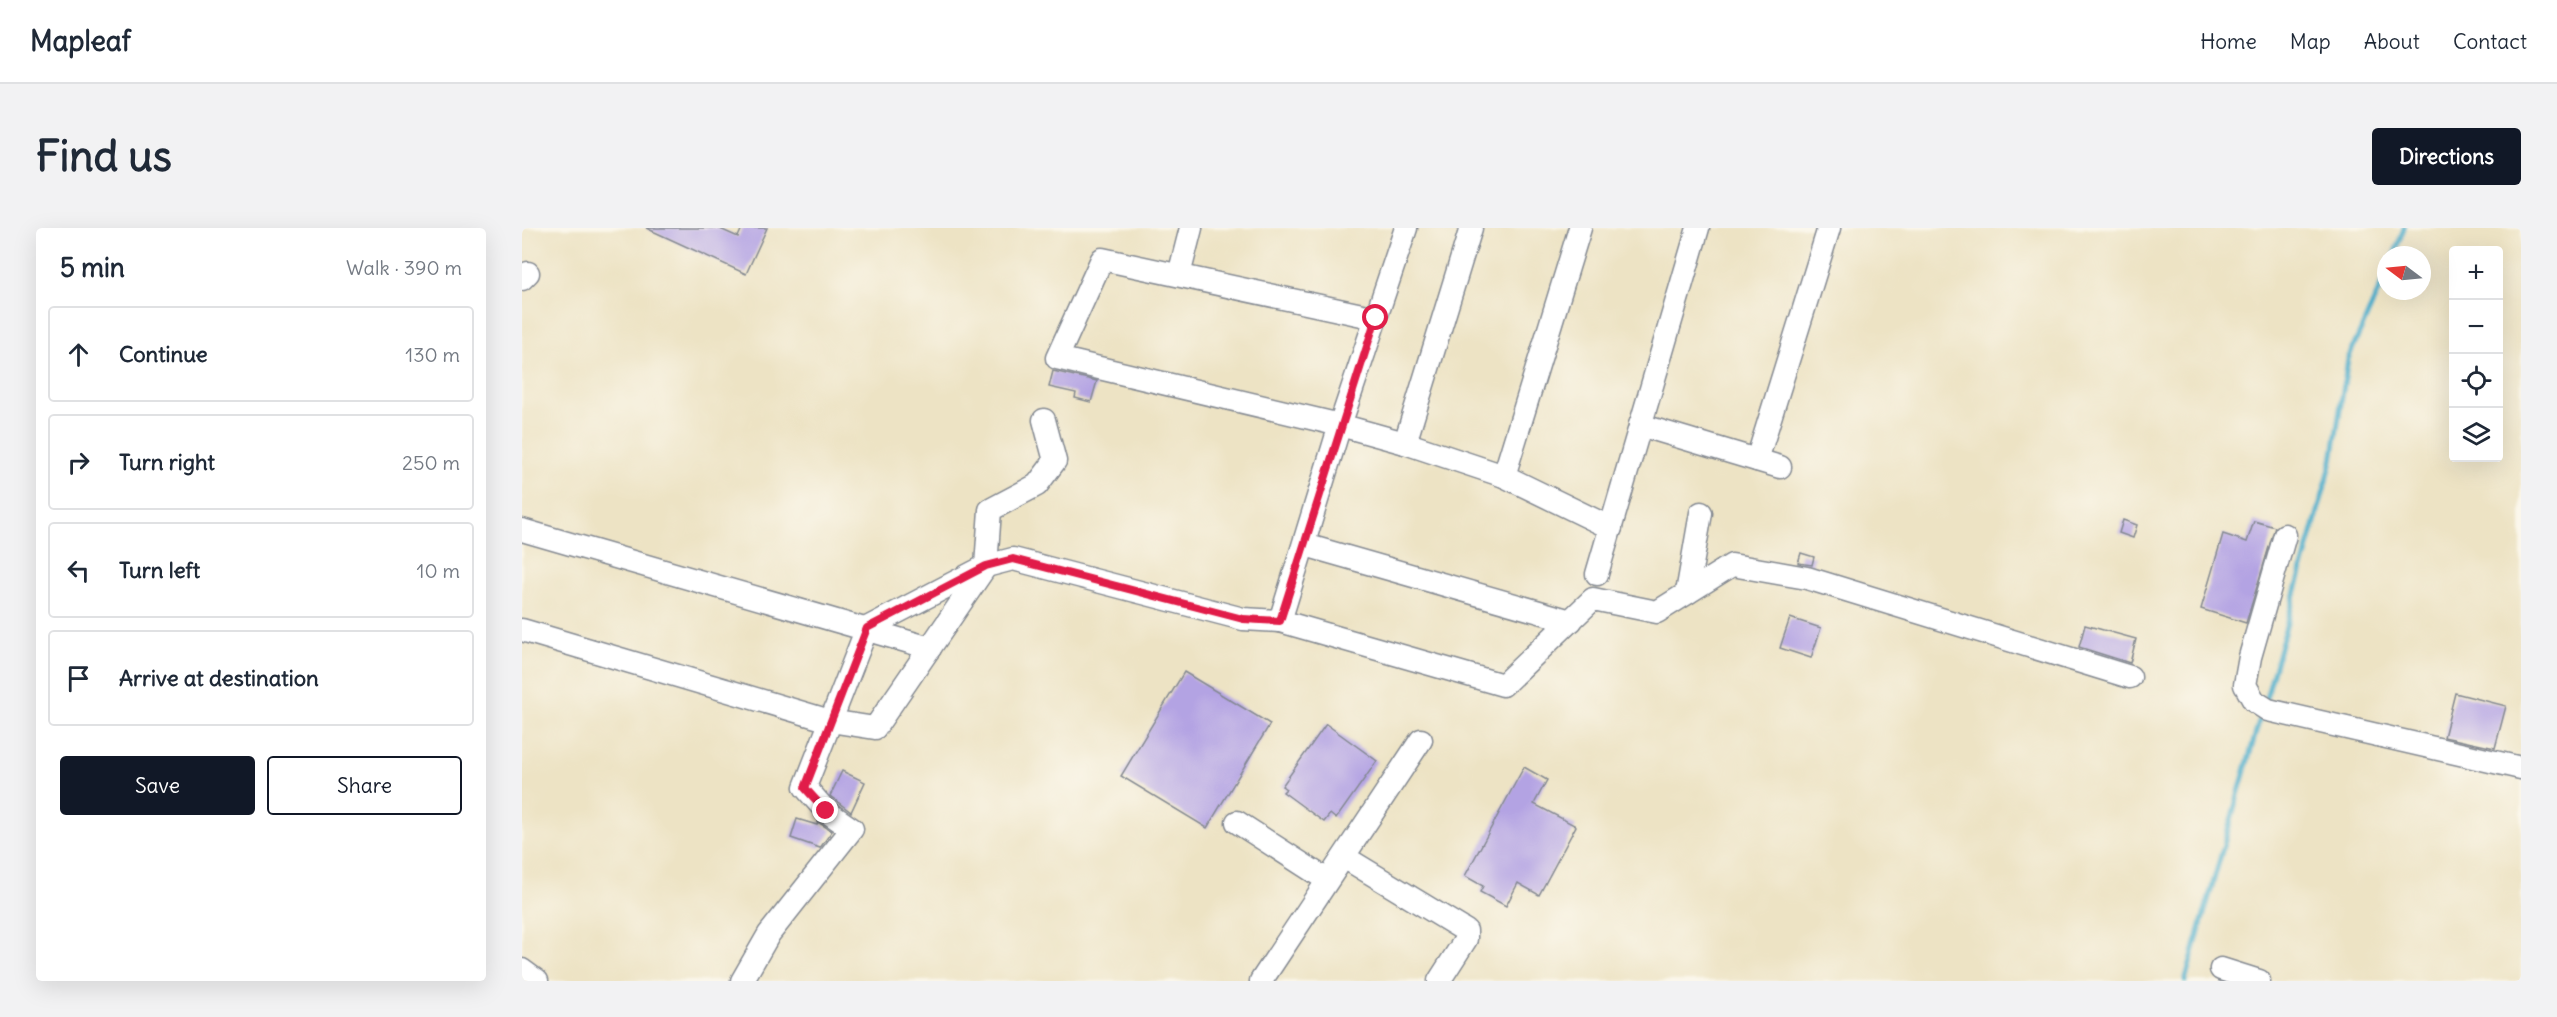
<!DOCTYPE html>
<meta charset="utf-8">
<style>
:root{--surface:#fff;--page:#f2f2f3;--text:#1f2937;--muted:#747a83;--line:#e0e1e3;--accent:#111827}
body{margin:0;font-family:Delius,sans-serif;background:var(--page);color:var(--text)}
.controls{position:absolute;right:18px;top:18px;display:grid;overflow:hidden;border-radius:6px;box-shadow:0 6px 24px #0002}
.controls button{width:54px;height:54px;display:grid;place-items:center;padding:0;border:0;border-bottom:2px solid var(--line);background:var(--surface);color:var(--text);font:30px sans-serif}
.compass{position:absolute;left:1855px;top:18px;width:54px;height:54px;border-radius:50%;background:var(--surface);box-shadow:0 6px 24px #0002;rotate:286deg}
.stop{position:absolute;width:18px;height:18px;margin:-14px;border:4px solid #e11d48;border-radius:50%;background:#fff}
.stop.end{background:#e11d48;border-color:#fff;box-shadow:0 2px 6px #0008}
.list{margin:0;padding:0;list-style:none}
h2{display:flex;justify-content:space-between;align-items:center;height:78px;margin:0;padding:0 24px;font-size:26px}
h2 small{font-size:20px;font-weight:400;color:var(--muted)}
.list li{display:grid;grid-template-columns:39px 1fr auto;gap:18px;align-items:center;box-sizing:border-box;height:96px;margin:0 12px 12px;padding:0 12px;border:2px solid var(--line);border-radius:6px}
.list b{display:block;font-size:22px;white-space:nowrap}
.list em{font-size:20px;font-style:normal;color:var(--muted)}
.actions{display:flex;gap:12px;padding:18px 24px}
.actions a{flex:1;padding:14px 0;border:2px solid var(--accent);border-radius:6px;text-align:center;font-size:21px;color:var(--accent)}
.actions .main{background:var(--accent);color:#fff}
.icon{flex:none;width:33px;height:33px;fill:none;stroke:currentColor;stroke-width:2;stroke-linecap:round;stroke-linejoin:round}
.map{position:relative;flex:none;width:1999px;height:753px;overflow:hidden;border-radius:6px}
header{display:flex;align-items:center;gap:36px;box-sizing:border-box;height:84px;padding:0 30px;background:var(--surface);border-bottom:2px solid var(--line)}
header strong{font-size:28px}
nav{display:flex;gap:33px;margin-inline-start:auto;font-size:21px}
.intro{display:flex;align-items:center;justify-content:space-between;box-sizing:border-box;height:144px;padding:0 36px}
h1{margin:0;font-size:42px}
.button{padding:15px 27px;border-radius:6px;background:var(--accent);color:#fff;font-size:21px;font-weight:700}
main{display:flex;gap:36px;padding:0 36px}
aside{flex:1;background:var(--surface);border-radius:6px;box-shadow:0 6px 24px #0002}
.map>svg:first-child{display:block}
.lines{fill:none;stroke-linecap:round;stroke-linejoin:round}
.stream{stroke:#4badca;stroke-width:5}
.building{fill:#b3a3e3}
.minor-casing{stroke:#848991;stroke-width:25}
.minor{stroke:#fff;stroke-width:22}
.route{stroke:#e11d48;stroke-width:8}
</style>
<header>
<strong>Mapleaf</strong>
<nav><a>Home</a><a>Map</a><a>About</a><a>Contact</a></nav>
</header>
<div class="intro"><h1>Find us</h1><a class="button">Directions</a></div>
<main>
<aside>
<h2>5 min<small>Walk · 390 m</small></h2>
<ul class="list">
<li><svg class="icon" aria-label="ahead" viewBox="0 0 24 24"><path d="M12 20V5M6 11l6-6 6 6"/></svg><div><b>Continue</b></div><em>130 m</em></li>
<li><svg class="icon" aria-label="right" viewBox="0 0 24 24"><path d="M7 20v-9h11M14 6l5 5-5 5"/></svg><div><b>Turn right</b></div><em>250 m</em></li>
<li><svg class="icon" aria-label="left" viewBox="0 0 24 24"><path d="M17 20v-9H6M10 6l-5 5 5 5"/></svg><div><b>Turn left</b></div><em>10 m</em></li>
<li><svg class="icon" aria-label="arrive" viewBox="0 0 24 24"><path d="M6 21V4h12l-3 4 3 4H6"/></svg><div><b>Arrive at destination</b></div></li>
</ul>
<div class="actions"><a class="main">Save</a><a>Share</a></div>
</aside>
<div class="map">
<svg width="1999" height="753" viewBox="0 0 1999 753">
<rect width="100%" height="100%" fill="#fbf7ec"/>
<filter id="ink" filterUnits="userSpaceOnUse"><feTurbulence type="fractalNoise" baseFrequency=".0167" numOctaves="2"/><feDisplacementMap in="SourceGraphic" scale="12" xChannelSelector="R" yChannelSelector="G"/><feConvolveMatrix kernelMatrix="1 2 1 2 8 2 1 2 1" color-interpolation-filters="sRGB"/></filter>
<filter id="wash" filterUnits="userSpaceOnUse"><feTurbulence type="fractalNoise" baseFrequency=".008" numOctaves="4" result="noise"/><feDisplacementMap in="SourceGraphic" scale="24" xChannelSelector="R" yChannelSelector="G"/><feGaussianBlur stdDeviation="1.35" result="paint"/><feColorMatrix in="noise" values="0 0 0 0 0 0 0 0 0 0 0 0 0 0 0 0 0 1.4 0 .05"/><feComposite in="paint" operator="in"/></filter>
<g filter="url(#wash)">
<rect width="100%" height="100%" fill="#ede3c4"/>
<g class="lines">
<g class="stream">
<path d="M1872,27L1882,0"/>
<path d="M1743,474L1810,233L1826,131L1864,46"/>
<path d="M1663,753L1740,483"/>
</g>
</g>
<g id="blocks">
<g class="building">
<path d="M124,0H196L216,9L220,0H245L224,46Z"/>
<path d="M531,143L575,153L569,174L553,170L554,165L527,159Z"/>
<path d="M1601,292L1615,297L1611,310L1597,305Z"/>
<path d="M1732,293L1753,299L1724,395L1679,381L1701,306L1725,314Z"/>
<path d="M1279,325L1292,329L1290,337L1276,335Z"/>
<path d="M1268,390L1299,400L1289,430L1258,420Z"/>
<path d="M1563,397L1614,411L1608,435L1557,419Z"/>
<path d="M662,444L748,496L685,600L599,548Z"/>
<path d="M1933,465L1984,478L1973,520L1922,509Z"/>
<path d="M804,496L855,533L814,591L808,586L802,594L761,564L764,561L760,558Z"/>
<path d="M1002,539L1025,552L1012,576L1054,598L1017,667L996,655L984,678L958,664L961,658L943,648Z"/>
<path d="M320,543L343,554L329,584L308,568Z"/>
<path d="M275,591L295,597L296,594L310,603L298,620L269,610Z"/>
</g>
</g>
</g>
<g filter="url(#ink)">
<use href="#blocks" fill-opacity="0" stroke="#848991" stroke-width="1.5"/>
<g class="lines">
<defs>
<g id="minor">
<path d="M884,0L818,197L883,215L982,248L1089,300"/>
<path d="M657,47L669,0"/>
<path d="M0,51L6,45"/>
<path d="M1118,197L1258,239"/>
<path d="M883,215L949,0"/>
<path d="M1235,232L1307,0"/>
<path d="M982,248L1058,0"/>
<path d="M0,302L408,420"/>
<path d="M1763,307L1728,429L1723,457L1732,473L1746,482L1999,540"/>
<path d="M783,317L1049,393"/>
<path d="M1075,346L1176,0"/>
<path d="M1165,365L1179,285"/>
<path d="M758,393L818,197L535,130L580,31L854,90"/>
<path d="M0,402L308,493L353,500L464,338L468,282L515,257L533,233L522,192"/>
<path d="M715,594L805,652"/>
<path d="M822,629L944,703V711L917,753"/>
<path d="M1699,741L1737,753"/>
<path d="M0,742L15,753"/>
<path d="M220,753L247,706L330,601L304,583L283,559L345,400L464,338L491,331L721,391L758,393L981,457L1071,371L1135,384L1210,337L1285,350L1608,449"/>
<path d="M739,753L899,512"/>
</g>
</defs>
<use href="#minor" class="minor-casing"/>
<use href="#minor" class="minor"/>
</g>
</g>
<g class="lines" filter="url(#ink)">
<path class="route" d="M304,583L283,560L345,400L464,338L491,331L721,391L758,393L854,90"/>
</g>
</svg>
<div class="controls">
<button>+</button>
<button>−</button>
<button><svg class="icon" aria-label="locate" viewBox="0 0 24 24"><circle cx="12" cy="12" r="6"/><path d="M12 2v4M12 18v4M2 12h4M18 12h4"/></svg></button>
<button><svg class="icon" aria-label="layers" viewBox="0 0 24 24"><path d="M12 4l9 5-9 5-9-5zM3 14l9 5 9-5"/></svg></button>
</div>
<svg class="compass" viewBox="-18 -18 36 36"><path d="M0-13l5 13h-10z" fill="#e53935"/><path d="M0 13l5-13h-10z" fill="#747a83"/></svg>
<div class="stop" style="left:854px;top:90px"></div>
<div class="stop end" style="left:304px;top:583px"></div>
</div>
</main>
